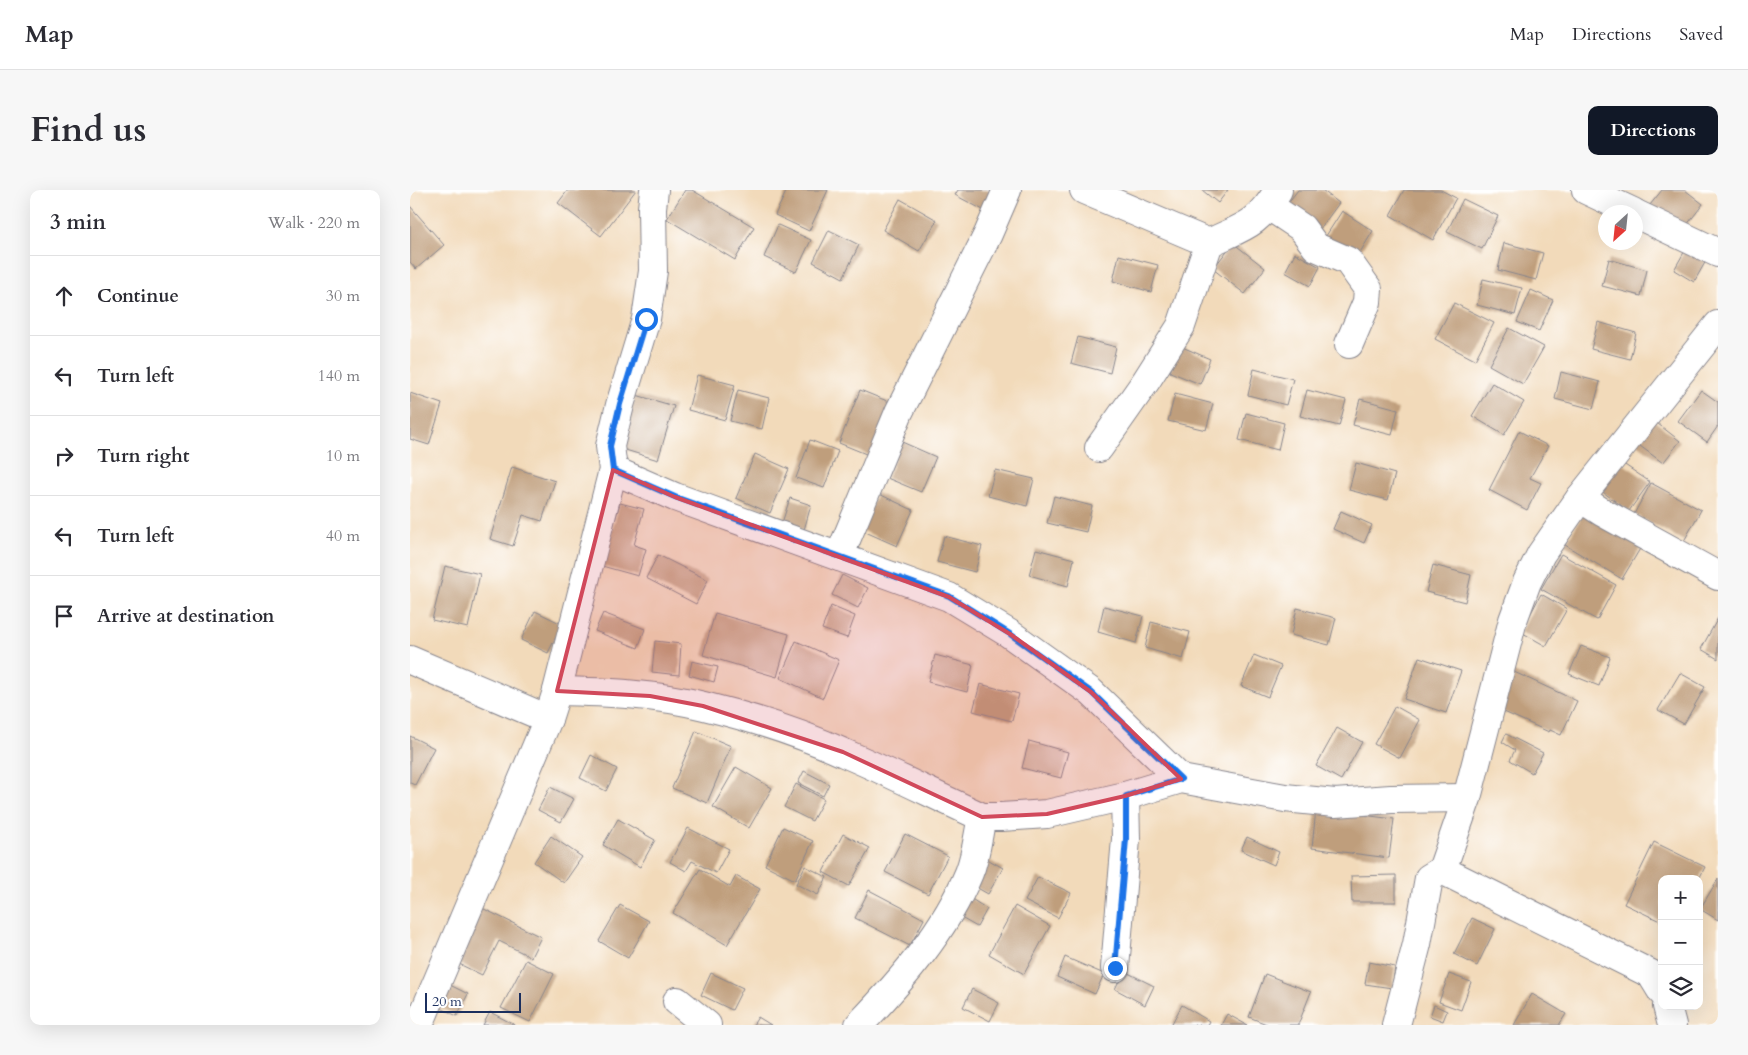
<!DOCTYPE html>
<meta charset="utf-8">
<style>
:root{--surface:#fff;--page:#f7f7f7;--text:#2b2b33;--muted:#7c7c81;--line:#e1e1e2;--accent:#111827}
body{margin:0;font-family:Cardo,serif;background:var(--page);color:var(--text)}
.controls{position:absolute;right:15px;bottom:15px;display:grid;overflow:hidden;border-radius:10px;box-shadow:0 5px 20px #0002}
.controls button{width:45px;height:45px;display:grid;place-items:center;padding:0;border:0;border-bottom:1px solid var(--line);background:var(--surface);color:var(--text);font:25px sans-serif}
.compass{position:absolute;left:1188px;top:15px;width:45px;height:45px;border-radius:50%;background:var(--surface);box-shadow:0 5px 20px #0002;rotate:207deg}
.scale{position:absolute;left:15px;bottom:12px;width:96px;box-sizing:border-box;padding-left:5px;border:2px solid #1b2f5e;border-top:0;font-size:14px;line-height:18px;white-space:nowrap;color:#1b2f5e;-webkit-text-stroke:4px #fff;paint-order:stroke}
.stop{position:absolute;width:15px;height:15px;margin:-11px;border:4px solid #1a73e8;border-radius:50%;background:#fff}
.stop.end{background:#1a73e8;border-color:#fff;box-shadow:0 1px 5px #0008}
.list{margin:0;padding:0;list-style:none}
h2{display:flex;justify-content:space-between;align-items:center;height:65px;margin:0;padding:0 20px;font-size:21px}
h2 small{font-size:16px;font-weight:400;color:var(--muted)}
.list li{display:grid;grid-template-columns:32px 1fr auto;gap:15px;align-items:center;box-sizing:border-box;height:80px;padding:0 20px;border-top:1px solid var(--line)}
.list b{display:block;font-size:19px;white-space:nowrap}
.list em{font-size:16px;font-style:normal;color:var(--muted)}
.icon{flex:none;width:28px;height:28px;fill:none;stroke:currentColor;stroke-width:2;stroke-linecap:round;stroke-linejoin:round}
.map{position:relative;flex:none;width:1308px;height:835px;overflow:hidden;border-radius:10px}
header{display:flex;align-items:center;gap:30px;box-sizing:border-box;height:70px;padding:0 25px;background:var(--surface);border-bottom:1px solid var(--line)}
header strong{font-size:24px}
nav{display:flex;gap:28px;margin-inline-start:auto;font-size:18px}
.intro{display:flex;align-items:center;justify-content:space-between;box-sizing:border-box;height:120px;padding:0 30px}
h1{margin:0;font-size:35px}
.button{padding:12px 22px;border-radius:10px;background:var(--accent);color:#fff;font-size:18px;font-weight:700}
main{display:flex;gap:30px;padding:0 30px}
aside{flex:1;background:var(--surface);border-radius:10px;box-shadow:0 5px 20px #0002}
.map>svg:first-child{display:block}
.building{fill:#bf9e7c}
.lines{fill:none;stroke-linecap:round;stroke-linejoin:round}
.minor-casing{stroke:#86848c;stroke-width:30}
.minor{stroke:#fff;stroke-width:28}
.route{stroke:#1a73e8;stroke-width:6}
.marked{fill:#d1495b;fill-opacity:0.2;stroke:#d1495b;stroke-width:4;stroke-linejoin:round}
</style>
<header>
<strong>Map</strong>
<nav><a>Map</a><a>Directions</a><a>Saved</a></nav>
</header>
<div class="intro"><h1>Find us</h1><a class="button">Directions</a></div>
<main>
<aside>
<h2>3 min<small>Walk · 220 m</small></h2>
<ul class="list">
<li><svg class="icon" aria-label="ahead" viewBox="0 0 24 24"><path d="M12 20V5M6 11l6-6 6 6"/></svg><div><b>Continue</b></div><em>30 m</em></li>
<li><svg class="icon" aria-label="left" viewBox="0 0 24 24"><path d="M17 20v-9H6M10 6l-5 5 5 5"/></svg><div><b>Turn left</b></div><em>140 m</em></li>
<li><svg class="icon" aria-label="right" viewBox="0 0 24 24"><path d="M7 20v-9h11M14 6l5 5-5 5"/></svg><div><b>Turn right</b></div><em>10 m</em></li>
<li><svg class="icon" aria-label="left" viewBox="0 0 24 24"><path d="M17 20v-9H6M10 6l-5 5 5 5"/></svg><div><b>Turn left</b></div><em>40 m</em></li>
<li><svg class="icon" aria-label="arrive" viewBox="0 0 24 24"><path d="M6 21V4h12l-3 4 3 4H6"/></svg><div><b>Arrive at destination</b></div></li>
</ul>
</aside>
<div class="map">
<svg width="1308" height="835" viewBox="0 0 1308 835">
<rect width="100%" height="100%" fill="#fff"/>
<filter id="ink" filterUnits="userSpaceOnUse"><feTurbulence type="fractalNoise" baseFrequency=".02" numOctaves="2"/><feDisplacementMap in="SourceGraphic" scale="10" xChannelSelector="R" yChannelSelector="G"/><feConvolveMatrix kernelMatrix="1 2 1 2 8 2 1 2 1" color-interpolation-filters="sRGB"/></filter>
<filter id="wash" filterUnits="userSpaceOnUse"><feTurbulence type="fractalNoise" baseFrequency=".0096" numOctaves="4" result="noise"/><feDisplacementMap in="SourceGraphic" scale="20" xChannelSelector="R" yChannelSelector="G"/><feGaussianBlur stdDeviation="1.12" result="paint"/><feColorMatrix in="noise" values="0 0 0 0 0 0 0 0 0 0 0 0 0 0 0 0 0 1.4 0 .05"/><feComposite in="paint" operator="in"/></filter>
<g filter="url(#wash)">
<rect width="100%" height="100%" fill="#f2daba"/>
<g id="blocks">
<g class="building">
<path d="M158,0H226L191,46L148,13Z"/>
<path d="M275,0H282L344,37L325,70L257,29Z"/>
<path d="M377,0H418L399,41L365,25Z"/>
<path d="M548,0H584L577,22L545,5Z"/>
<path d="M792,0H818L808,13Z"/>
<path d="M888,0H912L929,13L907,43L874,18Z"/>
<path d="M994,0H1031L1046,8L1023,50L980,25Z"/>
<path d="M1252,0H1275L1293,14L1273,40L1240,15Z"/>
<path d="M490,9L527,30L509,61L473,40Z"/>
<path d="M1053,9L1088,26L1072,59L1037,42Z"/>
<path d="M0,16L34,55L6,79L0,72Z"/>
<path d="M932,21L963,41L946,69L914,49Z"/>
<path d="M368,35L401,50L386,82L354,67Z"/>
<path d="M419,40L449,55L433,88L403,72Z"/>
<path d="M823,53L855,78L835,104L803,79Z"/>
<path d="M1094,53L1133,63L1126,90L1088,80Z"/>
<path d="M1277,57L1297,69L1284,92L1264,80Z"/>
<path d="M885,63L910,77L900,96L875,82Z"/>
<path d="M709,65L748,75L741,102L703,91Z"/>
<path d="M1199,69L1237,80L1231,106L1192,96Z"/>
<path d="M1073,89L1112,98L1105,125L1067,115Z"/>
<path d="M1121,100L1143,110L1129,141L1107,132Z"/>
<path d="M1044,113L1084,133L1065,170L1025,149Z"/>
<path d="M1188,132L1226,143L1220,169L1181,159Z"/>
<path d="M1099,138L1134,157L1113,194L1079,175Z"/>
<path d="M668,147L706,157L700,183L661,173Z"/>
<path d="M770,156L800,169L790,194L760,182Z"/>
<path d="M844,179L883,189L876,215L838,205Z"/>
<path d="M1151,182L1190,192L1183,219L1145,209Z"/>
<path d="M287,185L325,195L315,230L278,220Z"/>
<path d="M1082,193L1114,212L1094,245L1062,226Z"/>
<path d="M328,200L359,208L352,239L320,231Z"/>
<path d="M450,200L482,213L461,266L429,253Z"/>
<path d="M897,200L936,210L929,236L890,226Z"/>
<path d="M1291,200L1308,212V236L1297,252L1268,231Z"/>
<path d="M0,203L32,214L19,255L0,249Z"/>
<path d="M765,204L803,214L796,240L758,231Z"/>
<path d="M226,205L264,216L248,270L209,258Z"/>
<path d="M950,209L988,219L982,245L943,235Z"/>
<path d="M836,223L874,233L868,260L829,250Z"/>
<path d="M1243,230L1270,251L1253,273L1226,253Z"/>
<path d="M1109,241L1138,256L1120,288L1131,293L1117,320L1079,300Z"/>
<path d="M400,250L428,261L414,298L386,288Z"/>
<path d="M492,252L526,267L511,302L477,288Z"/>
<path d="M345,264L379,279L360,323L326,308Z"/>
<path d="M1209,271L1240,292L1219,321L1190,300Z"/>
<path d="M946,273L985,284L978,310L939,300Z"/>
<path d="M102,277L145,291L132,331L113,325L103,356L80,349Z"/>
<path d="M585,280L624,289L617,316L578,306Z"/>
<path d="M1241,293L1291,320L1274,351L1224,324Z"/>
<path d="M467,303L503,320L487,356L451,340Z"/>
<path d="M644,306L682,316L676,342L637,333Z"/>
<path d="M380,308L401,315L394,340L372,333Z"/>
<path d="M210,313L234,319L224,355L236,359L228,386L192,376Z"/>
<path d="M931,321L962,335L954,353L923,339Z"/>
<path d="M1174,323L1231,357L1212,389L1155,355Z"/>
<path d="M534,346L572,356L565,382L527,372Z"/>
<path d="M626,359L664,369L658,396L619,385Z"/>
<path d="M1151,364L1206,395L1187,430L1131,399Z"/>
<path d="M248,365L298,390L286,414L236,388Z"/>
<path d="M1023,375L1061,385L1055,412L1016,402Z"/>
<path d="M35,376L70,384L58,438L22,430Z"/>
<path d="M432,385L458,398L448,418L422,405Z"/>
<path d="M1131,404L1157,419L1136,456L1111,442Z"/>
<path d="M421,416L445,426L437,448L412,439Z"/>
<path d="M694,416L733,426L726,453L688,442Z"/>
<path d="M887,418L926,428L919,455L881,445Z"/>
<path d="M125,421L152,434L138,463L111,450Z"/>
<path d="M193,423L235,439L228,458L185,441Z"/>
<path d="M305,423L379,444L367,487L293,465Z"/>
<path d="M1308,428V469L1291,459Z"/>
<path d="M741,432L780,442L773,469L735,458Z"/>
<path d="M245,451L271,454L269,485L242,482Z"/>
<path d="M386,451L429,470L413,508L370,488Z"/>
<path d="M1171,456L1200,467L1189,496L1159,484Z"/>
<path d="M525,465L563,475L557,502L518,492Z"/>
<path d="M844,465L871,476L858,507L831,496Z"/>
<path d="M1009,467L1051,481L1036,523L994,509Z"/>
<path d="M282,471L308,477L304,492L279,485Z"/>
<path d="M1102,481L1167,511L1151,545L1140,540L1139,542L1085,518Z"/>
<path d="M1270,483L1295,497L1274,534L1248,520Z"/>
<path d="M570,494L609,504L602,531L563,521Z"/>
<path d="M985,516L1010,530L990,568L964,554Z"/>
<path d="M927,538L952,552L931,590L906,576Z"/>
<path d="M286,541L321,556L297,613L262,598Z"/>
<path d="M1096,544L1133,563L1122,583L1100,570L1105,560L1092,552Z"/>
<path d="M0,546L24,558L5,595L0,593Z"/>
<path d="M619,551L658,562L651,588L612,578Z"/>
<path d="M181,565L207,579L196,601L170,588Z"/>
<path d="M326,577L362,598L339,638L303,617Z"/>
<path d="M394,581L419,594L413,606L388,593Z"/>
<path d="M386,594L414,609L402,631L374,617Z"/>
<path d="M140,597L164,609L151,632L128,620Z"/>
<path d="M906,619L984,629L979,668L902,658Z"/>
<path d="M208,629L245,650L230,677L193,655Z"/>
<path d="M373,637L403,651L385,690L355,675Z"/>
<path d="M278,638L319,659L306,683L282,671L276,681L260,672Z"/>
<path d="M433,644L460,658L439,696L413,682Z"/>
<path d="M495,644L538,666L518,704L475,682Z"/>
<path d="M141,646L172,667L154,693L124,672Z"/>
<path d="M837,647L869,662L864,675L831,660Z"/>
<path d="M1244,652L1295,677L1289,689H1252V732L1214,714Z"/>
<path d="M572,666L593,678L578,704L557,692Z"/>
<path d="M395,676L417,687L408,705L386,694Z"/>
<path d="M290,679L320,697L326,686L350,699L317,755L263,723Z"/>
<path d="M986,685V712H942L941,686Z"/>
<path d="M628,687L661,703L648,728L615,711Z"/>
<path d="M1308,689V730L1290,719Z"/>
<path d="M459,700L514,729L500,756L445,728Z"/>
<path d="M557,706L577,719L567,737L546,725Z"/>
<path d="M210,715L239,731L218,768L189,751Z"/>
<path d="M68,716L131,747L121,767L89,751L72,785L45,772Z"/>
<path d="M605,716L640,736L614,784L579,764Z"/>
<path d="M1062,728L1085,739L1067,776L1044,764Z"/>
<path d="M655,767L694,784L685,804L647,787Z"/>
<path d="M116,770L144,784L120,832L91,818Z"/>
<path d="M959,772L985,777L982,798L955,794Z"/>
<path d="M714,781L744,796L735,815L705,799Z"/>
<path d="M301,783L333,798L322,820L291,805Z"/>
<path d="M855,784L901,802L888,835H859L839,827Z"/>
<path d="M1039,784L1061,792L1051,820L1029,812Z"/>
<path d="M40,795L58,804L47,826L29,817Z"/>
<path d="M562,799L589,813L580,831L553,817Z"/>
<path d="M1122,804L1156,824L1149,835H1104Z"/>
<path d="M772,815L799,831L797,835H761Z"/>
<path d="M1024,815L1037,821L1033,831L1020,826Z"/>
<path d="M80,822L105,835H73Z"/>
<path d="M817,824L837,835H811Z"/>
<path d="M348,827L361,835H343Z"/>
</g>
</g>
</g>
<g filter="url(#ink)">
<use href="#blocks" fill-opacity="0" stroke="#86848c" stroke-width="1"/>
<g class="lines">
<defs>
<g id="minor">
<path d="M674,0L799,53"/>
<path d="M1176,0L1223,22"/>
<path d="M859,16L892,38L906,57L938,71L958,99L957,112L939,154"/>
<path d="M1226,24L1308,63"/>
<path d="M689,258L736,191L771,136L799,53C832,37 849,35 868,0"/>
<path d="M203,280L265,307L539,407L600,444L681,502L771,589"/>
<path d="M1170,308L1192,322L1308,386"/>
<path d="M429,367L489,222L578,44L597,0"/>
<path d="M0,470L138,529"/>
<path d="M147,501C196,502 246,504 294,516C339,527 392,544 434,563C481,583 526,606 572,627H591L637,624L715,606L771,589L875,608L925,613L981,609L1057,608"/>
<path d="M1032,680L1241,784L1252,802"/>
<path d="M705,778L716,649L715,606"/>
<path d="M267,811L297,835"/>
<path d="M1257,816L1262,835"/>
<path d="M9,835L138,529L147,501L203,280L200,256L210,215L236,129L243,81L242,18L244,0"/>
<path d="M449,835C492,790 535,741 559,683C566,666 568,645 572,627"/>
<path d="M986,835L1007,754L1019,688L1032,680L1057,608L1103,430L1117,392L1131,364L1170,308L1308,135"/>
</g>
</defs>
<use href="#minor" class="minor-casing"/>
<use href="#minor" class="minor"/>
</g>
</g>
<g class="lines" filter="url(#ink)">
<path class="route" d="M236,129L210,214L200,256L203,280L265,307L539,406L600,444L681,502L771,589L716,606V649L705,778"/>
</g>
<path class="marked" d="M203,280L265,307L539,407L600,444L681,502L771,589L715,606L637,624L572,627L433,562L293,516L240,506L147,501Z"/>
</svg>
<div class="controls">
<button>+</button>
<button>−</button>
<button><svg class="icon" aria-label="layers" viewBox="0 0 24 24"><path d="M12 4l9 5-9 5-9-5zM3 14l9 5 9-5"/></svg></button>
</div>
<svg class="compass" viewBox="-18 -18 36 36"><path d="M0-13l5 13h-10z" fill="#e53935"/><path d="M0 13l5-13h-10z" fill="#7c7c81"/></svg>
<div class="scale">20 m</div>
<div class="stop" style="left:236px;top:129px"></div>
<div class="stop end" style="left:705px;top:778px"></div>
</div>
</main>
